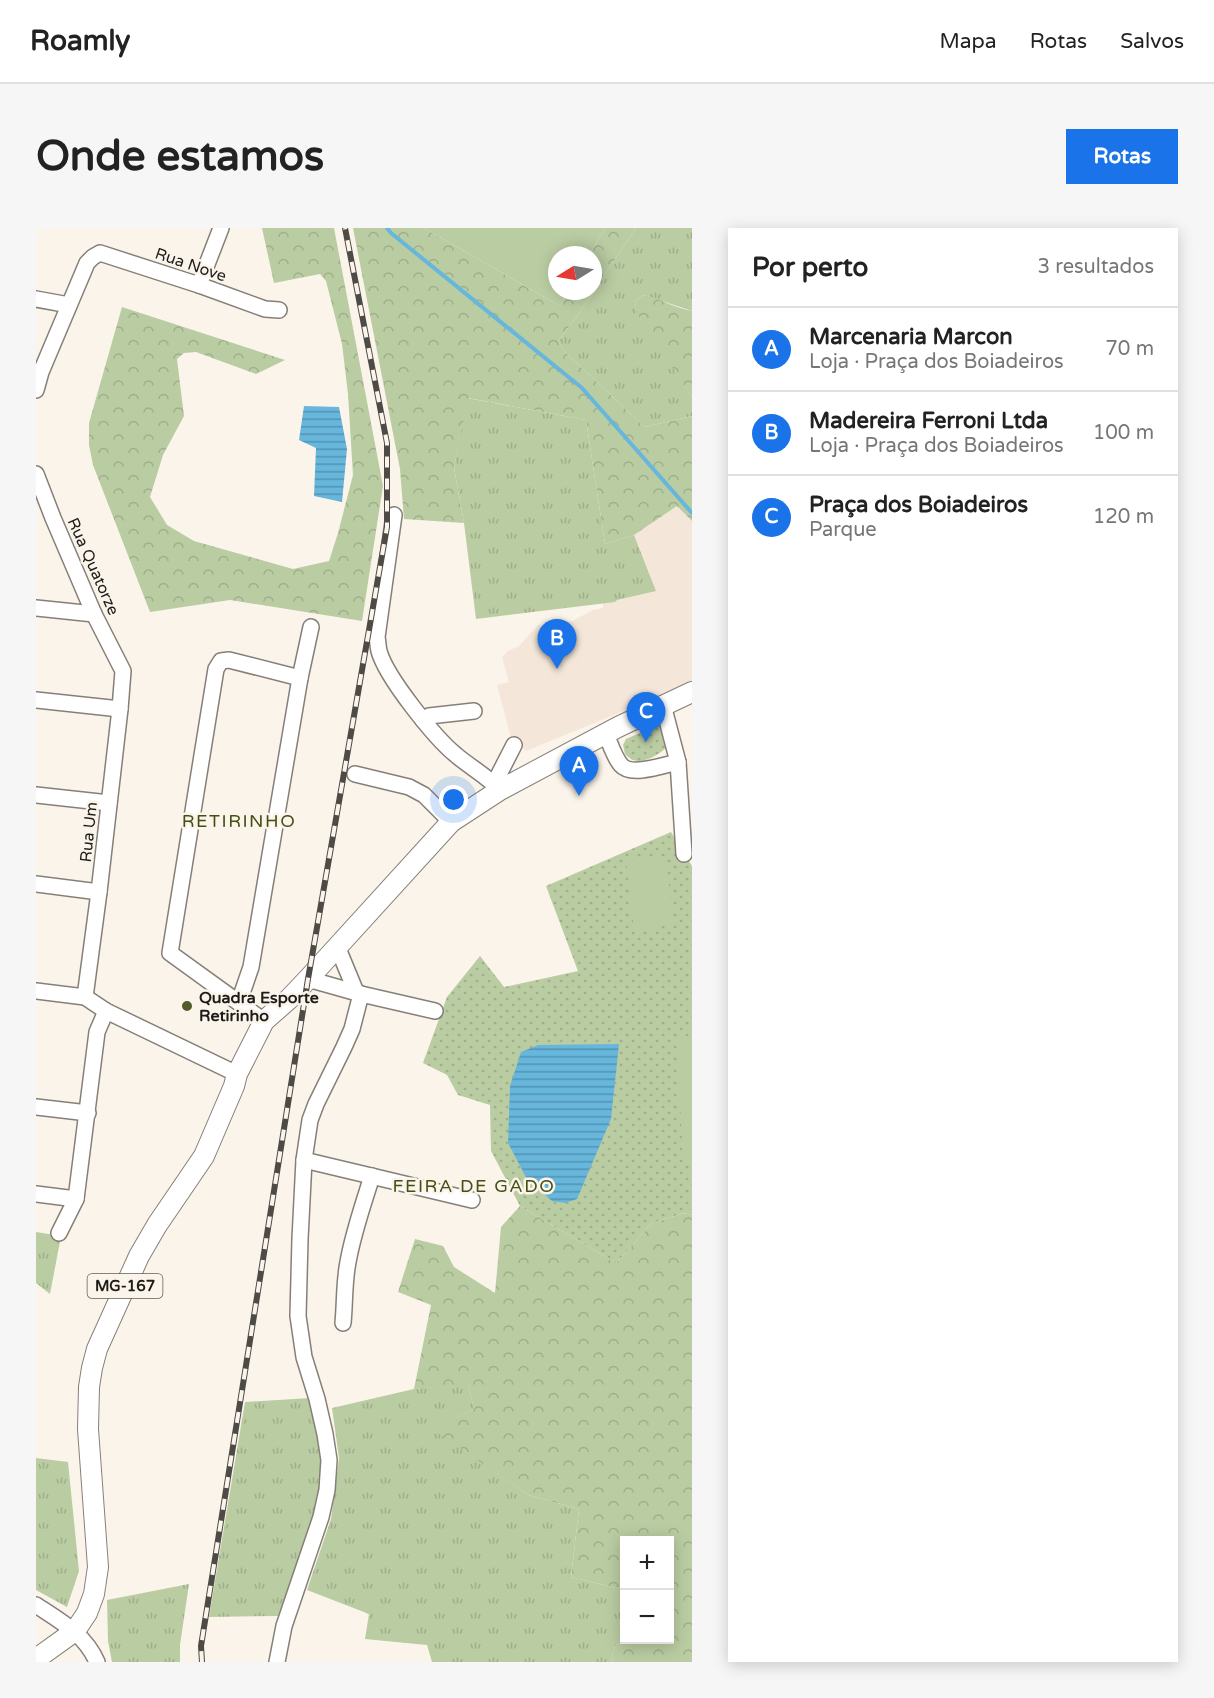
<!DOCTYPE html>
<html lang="pt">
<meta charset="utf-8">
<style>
:root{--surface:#fff;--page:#f6f6f6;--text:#222;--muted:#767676;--line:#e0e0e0;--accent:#1a73e8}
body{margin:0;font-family:"Varela Round",sans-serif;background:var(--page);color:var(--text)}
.controls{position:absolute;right:18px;bottom:18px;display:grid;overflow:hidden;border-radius:0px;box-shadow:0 3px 15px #0003}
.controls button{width:54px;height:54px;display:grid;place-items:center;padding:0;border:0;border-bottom:2px solid var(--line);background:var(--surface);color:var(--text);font:30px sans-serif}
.compass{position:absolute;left:512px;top:18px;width:54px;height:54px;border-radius:50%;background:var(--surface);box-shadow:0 3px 15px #0003;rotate:259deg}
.you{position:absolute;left:418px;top:572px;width:21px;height:21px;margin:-15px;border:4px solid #fff;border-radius:50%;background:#1a73e8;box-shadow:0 0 0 9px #1a73e833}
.badge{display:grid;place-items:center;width:39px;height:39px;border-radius:50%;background:var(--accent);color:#fff;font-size:20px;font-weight:700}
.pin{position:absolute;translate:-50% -50px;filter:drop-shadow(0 2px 3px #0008)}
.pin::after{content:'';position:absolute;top:32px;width:21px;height:18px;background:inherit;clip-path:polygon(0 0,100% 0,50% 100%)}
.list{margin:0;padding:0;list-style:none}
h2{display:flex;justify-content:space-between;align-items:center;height:78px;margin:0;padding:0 24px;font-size:26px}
h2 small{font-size:20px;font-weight:400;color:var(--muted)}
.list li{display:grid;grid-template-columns:39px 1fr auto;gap:18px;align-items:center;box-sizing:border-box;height:84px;padding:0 24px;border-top:2px solid var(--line)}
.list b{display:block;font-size:22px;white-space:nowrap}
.list p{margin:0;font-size:20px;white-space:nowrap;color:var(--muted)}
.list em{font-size:20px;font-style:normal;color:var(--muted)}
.map{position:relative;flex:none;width:656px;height:1434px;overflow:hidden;border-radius:0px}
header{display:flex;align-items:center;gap:36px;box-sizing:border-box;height:84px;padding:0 30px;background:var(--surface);border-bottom:2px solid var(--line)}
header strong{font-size:28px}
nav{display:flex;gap:33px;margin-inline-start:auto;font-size:21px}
.intro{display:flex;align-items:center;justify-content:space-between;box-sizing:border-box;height:144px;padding:0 36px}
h1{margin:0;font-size:42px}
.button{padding:15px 27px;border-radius:0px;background:var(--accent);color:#fff;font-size:21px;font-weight:700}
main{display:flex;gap:36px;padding:0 36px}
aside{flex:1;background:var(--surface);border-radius:0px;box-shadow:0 3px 15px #0003}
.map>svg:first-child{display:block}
.built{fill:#f4e7d9}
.grass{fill:url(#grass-tufts)}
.forest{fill:url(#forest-crowns)}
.park{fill:url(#park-dots)}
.garden{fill:#bacca2}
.water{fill:url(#water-rules)}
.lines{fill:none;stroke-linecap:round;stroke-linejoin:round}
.stream{stroke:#67b6dc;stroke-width:4}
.minor-casing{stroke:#867f78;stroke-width:18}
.major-casing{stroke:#867f78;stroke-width:22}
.minor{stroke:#fff;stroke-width:15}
.major{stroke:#fff;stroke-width:20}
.rail-casing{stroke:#4e4b47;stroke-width:6}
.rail{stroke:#fbf4eb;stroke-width:4;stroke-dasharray:11;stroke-linecap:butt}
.poi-dot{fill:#525b2a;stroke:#fbf4eb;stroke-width:2}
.labels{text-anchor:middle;stroke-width:5;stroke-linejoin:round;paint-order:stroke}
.shield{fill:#fbf4eb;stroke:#605d58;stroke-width:1.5}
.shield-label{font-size:15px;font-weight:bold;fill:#1e1c19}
.street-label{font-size:16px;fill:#1e1c19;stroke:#fbf4eb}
.poi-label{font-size:16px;font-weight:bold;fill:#1e1c19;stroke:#fbf4eb;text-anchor:start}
.neighbourhood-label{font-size:18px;letter-spacing:1.5px;fill:#454e15;stroke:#fbf4eb}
</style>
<header>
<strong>Roamly</strong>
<nav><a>Mapa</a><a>Rotas</a><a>Salvos</a></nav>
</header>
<div class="intro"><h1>Onde estamos</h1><a class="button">Rotas</a></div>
<main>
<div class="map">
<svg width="656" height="1434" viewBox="0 0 656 1434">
<defs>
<pattern id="grass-tufts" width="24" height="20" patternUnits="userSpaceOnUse" patternTransform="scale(1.5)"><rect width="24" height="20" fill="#bacca2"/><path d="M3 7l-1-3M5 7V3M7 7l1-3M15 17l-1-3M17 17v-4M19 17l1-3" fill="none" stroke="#9faf8b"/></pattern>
<pattern id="forest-crowns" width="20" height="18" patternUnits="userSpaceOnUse" patternTransform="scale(1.5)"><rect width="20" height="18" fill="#bacca2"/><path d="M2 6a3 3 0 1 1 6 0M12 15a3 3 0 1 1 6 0" fill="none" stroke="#9faf8b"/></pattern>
<pattern id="park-dots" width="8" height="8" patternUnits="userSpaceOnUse" patternTransform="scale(1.5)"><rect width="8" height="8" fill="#bacca2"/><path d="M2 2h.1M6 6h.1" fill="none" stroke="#9faf8b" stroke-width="1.8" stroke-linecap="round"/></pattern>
<pattern id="water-rules" width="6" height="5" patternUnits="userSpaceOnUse" patternTransform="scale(1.5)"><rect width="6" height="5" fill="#67b6dc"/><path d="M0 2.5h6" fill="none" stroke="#5493b2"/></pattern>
</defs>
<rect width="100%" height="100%" fill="#fbf4eb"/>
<path class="built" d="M641,278L656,293V455L490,523L475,510L461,457L473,454L466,429L472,423L483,418L502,397L523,400L557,382L567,380V375L619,363L613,344L598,307Z"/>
<g class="grass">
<path d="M600,0H656V83L608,67L599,73C600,85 604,91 612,100L656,169V188L609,199L528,123L522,113L541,88Z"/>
<path d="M431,170L550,192L569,316L598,307L620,363L581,372L579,374L440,391L428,295L418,240Z"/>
<path d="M0,1004L25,1008L14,1066L0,1055Z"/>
<path d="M432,1155L438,1181L397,1201L492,1267L543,1281L535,1349L588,1362V1412H591L579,1417L575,1434H396L391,1417L329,1411L333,1386L271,1362L295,1291L303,1230L296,1180L378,1161Z"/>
<path d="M274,1170L288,1229L281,1282L242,1388L173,1389L209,1174Z"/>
<path d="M0,1230L32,1234L43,1343L31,1379L0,1362Z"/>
<path d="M153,1356L144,1417V1434H76L72,1413L71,1372Z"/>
</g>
<g class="forest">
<path d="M226,0H298L347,258L326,393L194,372L114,384L57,237L53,217V195L86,79L249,132L220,146L160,124L148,125L141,131L148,188L127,227L114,269L131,297L158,313L257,341L293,333L302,305L317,247L312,166L306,116L290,53L284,46L238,55Z"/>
<path d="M317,0H388L524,78L533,63H557V27H553L569,0H600L541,88L522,113L528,123L609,199L656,188V293L641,278L598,307L569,316L550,192L432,170L418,240L428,295L368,291L364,241Z"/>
<path d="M608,67C625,71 639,80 656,83V169L600,84L599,73Z"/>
<path d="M484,978L580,1035L616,995L648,985L656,987V1434H575L579,1417L591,1412H634V1312H588V1362L535,1349L543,1281L492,1267L396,1201L438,1181L432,1156L378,1161L395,1077L362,1064L379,1011L407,1018L418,1039L459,1065L465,999Z"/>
</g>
<g class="park">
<path d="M629,494L631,519C623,526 609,536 597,532C594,531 592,528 589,526L587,517L590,511Z"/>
<path d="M635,604L656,638V987L648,985L616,995L580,1035L484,978L455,923L454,877L422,867L411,847L387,835L411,769L444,728L468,759L542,743L510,658Z"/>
</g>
<g class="garden">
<path d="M388,0H569L553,27H521V63H533L524,78Z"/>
<path d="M630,628L637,697L598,702L590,632Z"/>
<path d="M656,810V935H647L641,811Z"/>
</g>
<g class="water">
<path d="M268,178L303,179L311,221L306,274L278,268L280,220L263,212Z"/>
<path d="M583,816L575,891L541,971L529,975L516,973L491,951L472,915L474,858L485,824L502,817Z"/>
</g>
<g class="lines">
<path class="stream" d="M351,0L355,5L546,160L656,285"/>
<defs>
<g id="minor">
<path d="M163,57L185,0"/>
<path d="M0,71L33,77"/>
<path d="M0,162L5,144L51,35L57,29L64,25L163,57L229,81L243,82"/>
<path d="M0,246L17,290L58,386L87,443L84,481L63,664L49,769"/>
<path d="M358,287L341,409C342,414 342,419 343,423C350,449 399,510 420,527C434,539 451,548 464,562"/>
<path d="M0,380L58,386"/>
<path d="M0,472L84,481"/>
<path d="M627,477L642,534L648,626"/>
<path d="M387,492L393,488L438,483"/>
<path d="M570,506C574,515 578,529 585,537C595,549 628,537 642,534"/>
<path d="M319,546L373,559L388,567L415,594"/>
<path d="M458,556L478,517"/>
<path d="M0,567L73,575"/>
<path d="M0,656L63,664"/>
<path d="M301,718L320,764"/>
<path d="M272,751L325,766L399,783"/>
<path d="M0,763L49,769L70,783L201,846"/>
<path d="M203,774L215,739L264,450L275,399"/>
<path d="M228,793L134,725L180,441L185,433L193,432L264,450"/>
<path d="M0,879L52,885"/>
<path d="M268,932L436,972"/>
<path d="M0,966L40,971"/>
<path d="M23,1005L40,971L61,804L70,783"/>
<path d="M307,1095C309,1074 308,1054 312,1034C317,1005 327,977 336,948"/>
<path d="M0,1377C24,1393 49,1406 61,1434"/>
<path d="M241,1434L248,1398L285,1289L291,1262L293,1232L289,1206L281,1171L268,1129L262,1088L264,1011L268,932L274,892L280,876L308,819L316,801L325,766"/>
</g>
<path id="major" d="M0,1431L39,1403L51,1385L58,1366L62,1339L52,1201L53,1159L56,1140L61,1121L103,1028L121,997L168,928L198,858L201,846L228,793L253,771L272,751L415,594L464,562L582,499L656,464"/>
</defs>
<use href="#minor" class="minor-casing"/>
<use href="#major" class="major-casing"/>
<use href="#minor" class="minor"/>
<use href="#major" class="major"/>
<defs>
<path id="rail" d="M166,1434L165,1418L272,751L351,299V215L309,0"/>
</defs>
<use href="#rail" class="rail-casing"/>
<use href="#rail" class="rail"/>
</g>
<circle class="poi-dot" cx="151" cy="778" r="6"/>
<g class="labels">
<rect class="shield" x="51.5" y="1046" width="75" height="24" rx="4.5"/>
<g class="shield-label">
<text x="89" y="1063">MG-167</text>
</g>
<g class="street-label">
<text transform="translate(155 36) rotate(19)" y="6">Rua Nove</text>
<text transform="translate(58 338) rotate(66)" y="6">Rua Quatorze</text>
<text transform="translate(52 604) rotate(-84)" y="6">Rua Um</text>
</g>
<g class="poi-label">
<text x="163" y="775">Quadra Esporte<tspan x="163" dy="18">Retirinho</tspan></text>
</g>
<g class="neighbourhood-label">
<text x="203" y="599">RETIRINHO</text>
<text x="438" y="964">FEIRA DE GADO</text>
</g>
</g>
</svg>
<div class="controls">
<button>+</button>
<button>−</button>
</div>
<svg class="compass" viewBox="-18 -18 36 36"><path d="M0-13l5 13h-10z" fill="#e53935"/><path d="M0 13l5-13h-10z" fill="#767676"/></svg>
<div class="you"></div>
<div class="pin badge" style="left:543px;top:568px">A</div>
<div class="pin badge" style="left:521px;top:441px">B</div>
<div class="pin badge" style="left:610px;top:514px">C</div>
</div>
<aside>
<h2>Por perto<small>3 resultados</small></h2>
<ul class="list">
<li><span class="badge">A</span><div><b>Marcenaria Marcon</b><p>Loja · Praça dos Boiadeiros</p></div><em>70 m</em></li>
<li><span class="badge">B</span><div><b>Madereira Ferroni Ltda</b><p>Loja · Praça dos Boiadeiros</p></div><em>100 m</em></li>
<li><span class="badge">C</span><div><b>Praça dos Boiadeiros</b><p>Parque</p></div><em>120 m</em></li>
</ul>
</aside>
</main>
